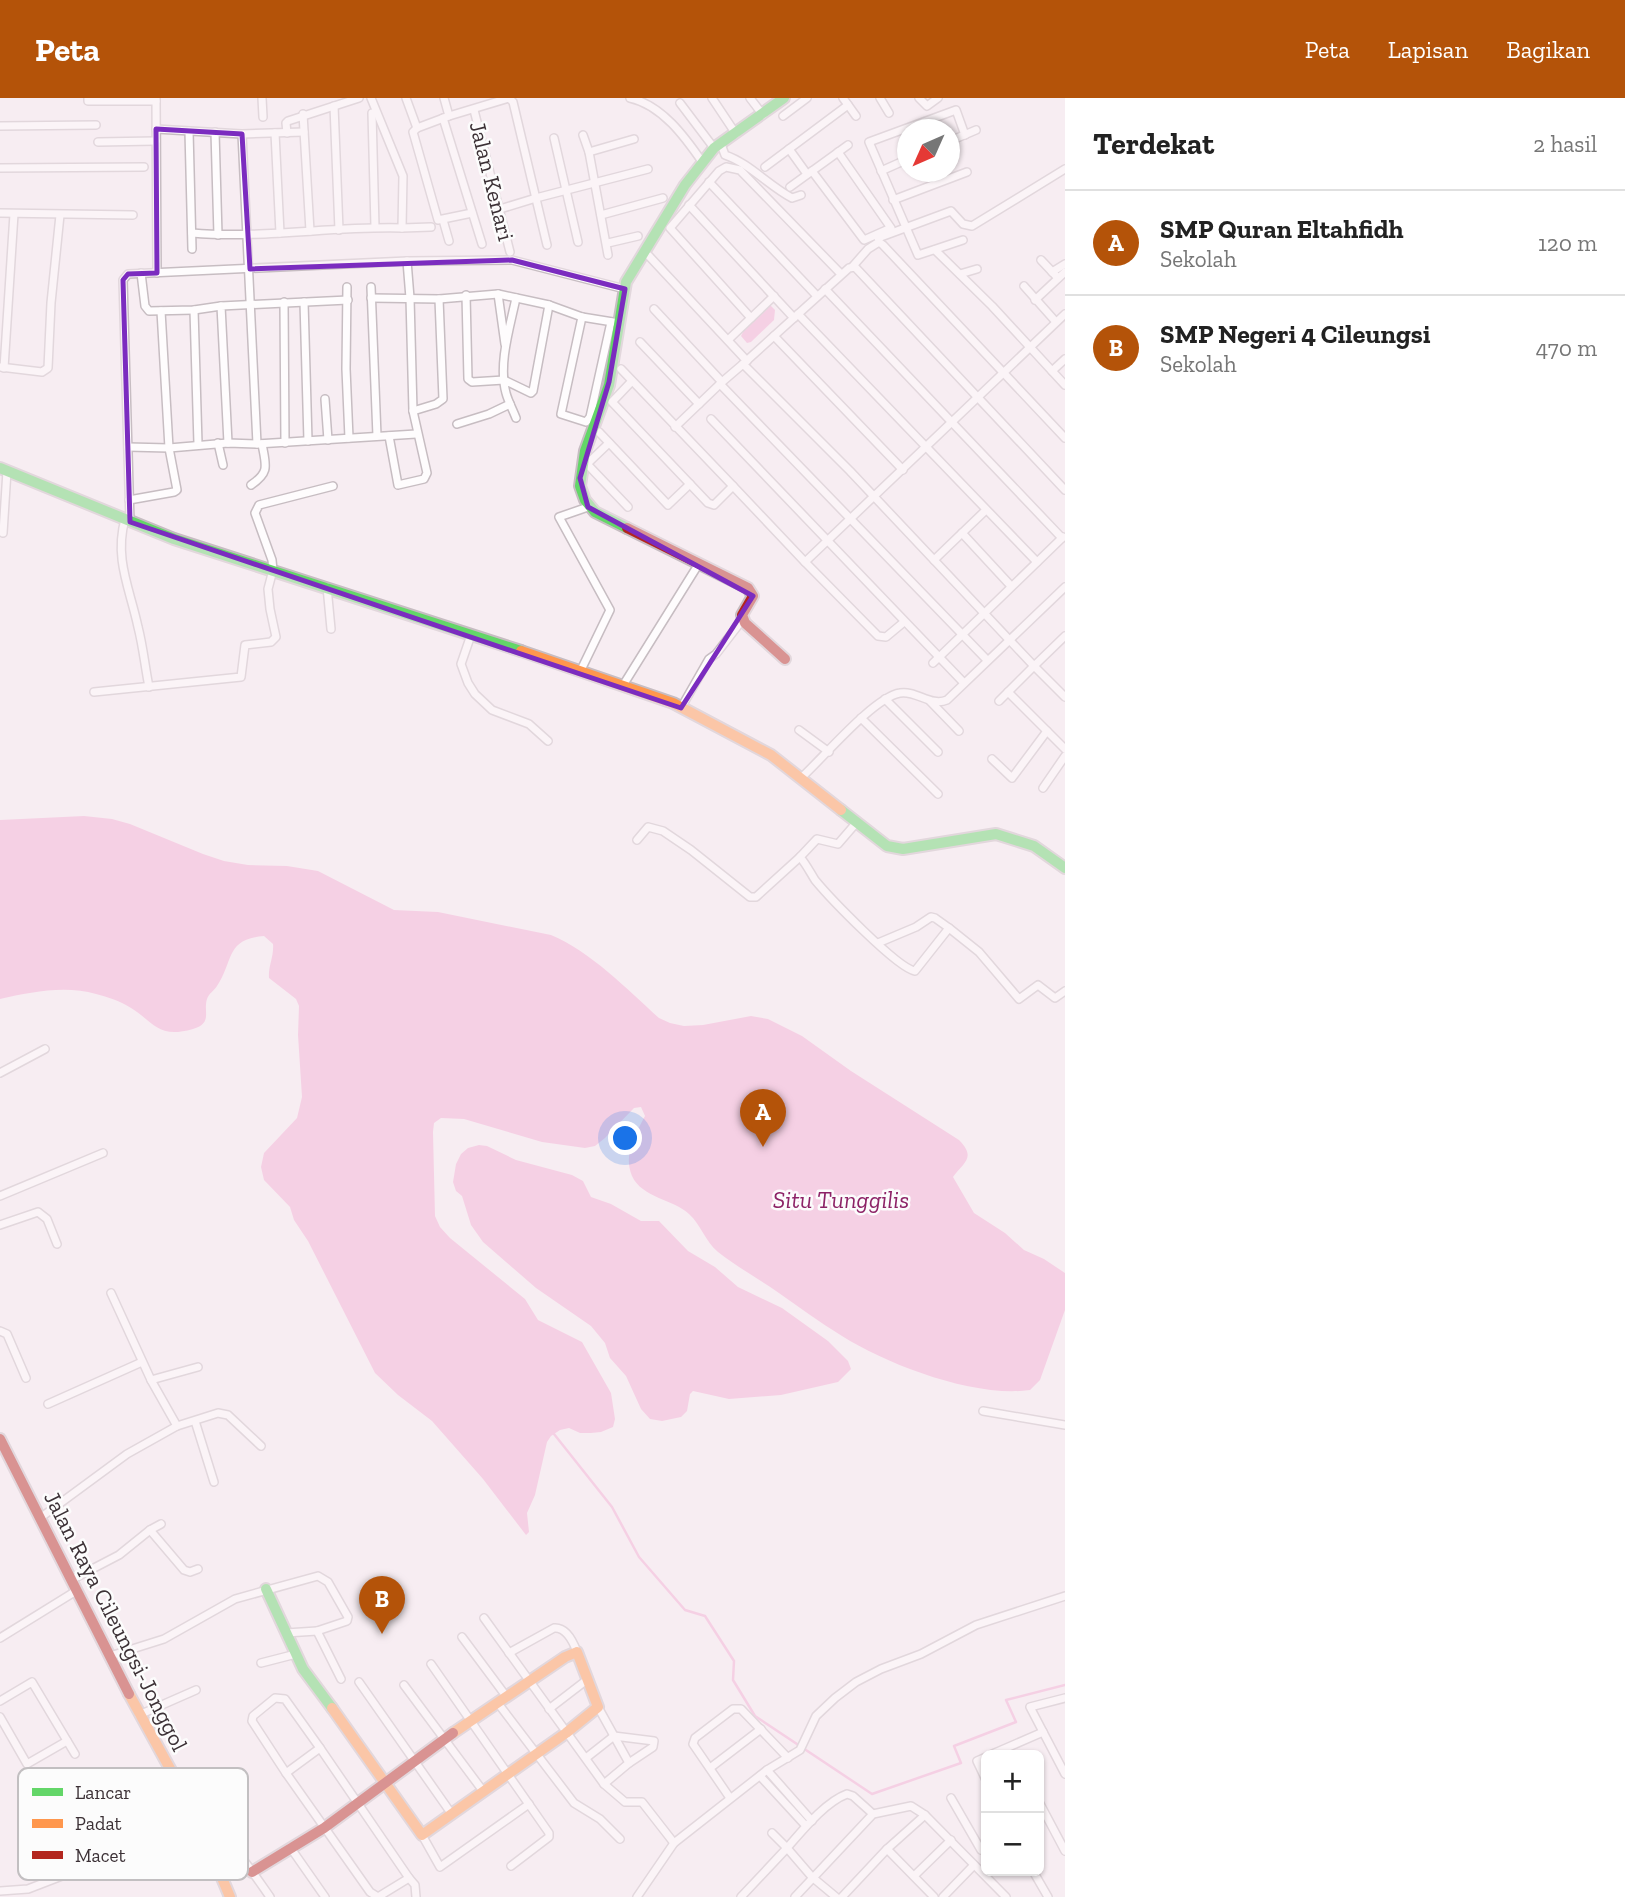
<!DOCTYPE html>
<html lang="id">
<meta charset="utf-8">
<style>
:root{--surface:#fff;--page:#f6f6f6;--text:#222;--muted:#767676;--line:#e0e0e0;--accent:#b45309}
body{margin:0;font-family:"Zilla Slab",serif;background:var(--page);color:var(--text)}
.controls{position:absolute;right:21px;bottom:21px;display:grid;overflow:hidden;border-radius:10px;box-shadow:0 2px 5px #0004}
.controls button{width:63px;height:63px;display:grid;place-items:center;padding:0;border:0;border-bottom:2px solid var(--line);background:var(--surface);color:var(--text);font:35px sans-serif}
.compass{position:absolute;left:897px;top:21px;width:63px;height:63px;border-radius:50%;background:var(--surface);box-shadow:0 2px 5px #0004;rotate:225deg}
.you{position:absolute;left:626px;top:1041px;width:24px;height:24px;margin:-18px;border:5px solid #fff;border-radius:50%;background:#1a73e8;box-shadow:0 0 0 10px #1a73e833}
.badge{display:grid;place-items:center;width:46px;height:46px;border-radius:50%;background:var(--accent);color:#fff;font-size:23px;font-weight:700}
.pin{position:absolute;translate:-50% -58px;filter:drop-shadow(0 2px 4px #0008)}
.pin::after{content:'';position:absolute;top:37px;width:24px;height:21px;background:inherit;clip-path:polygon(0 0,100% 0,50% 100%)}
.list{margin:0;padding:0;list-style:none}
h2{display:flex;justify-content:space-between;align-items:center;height:91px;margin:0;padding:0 28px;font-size:30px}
h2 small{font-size:23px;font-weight:400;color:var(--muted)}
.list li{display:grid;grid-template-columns:46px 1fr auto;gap:21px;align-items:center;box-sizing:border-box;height:105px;padding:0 28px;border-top:2px solid var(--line)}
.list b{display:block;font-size:26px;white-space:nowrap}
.list p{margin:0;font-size:23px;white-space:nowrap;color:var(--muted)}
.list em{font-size:23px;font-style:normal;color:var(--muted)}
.map{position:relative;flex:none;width:1065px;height:1799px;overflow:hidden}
header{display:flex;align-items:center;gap:42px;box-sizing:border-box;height:98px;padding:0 35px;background:var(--accent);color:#fff}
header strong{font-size:33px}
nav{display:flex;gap:38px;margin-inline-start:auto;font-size:24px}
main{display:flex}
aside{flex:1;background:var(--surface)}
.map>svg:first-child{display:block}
.water{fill:#f2aed3}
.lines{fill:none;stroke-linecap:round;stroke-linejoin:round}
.stream{stroke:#f2aed3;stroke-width:2.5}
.street-casing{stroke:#c7bdc2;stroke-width:10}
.fast-casing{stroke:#c7bdc2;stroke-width:14}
.slow-casing{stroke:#c7bdc2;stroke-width:14}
.jam-casing{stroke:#c7bdc2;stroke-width:14}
.street{stroke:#fefcfd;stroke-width:7}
.fast{stroke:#63d668;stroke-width:10}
.slow{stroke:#ff974d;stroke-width:10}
.jam{stroke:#b3261e;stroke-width:10}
.marked{fill:none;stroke:#7b2cbf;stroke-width:5;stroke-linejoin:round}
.labels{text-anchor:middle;stroke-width:5;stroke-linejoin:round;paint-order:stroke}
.street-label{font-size:23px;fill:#3c3136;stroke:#fcfcfc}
.water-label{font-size:24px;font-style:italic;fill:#8d2367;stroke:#fcfcfc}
.key{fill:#fcfcfc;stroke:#c2bfc1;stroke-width:2}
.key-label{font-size:19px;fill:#3c3136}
</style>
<header>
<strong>Peta</strong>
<nav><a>Peta</a><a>Lapisan</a><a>Bagikan</a></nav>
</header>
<main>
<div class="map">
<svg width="1065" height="1799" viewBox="0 0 1065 1799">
<rect width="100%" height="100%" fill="#f7edf2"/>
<g class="water">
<path d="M770,207L775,212L774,222L751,244L747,245L741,238L744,232Z"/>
<path d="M84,718L112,721L130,726L203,756L224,763L248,767L287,768L318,773L394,812L438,814L551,837C590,853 628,892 659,920L670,925L684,928L703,927L751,918L768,921L802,938L851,973L959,1042C977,1060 963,1065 953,1079L974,1115L1005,1135L1024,1152L1044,1161L1065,1175V1212L1040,1282L1030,1292C975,1300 888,1267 842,1238C819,1224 798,1208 776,1193C757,1180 736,1168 718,1154C705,1143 701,1127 689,1116C673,1101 642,1100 632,1078C623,1056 635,1037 645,1018L641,1009L634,1010L605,1040L595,1048L585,1050L542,1044L464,1021L441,1020L434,1025L433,1034L435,1118L440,1129L450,1140L525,1201L538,1222L582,1244L611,1295L615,1321L613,1329L601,1334L591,1335H580L569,1330L560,1332L551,1338L547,1344L535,1397L527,1415L529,1434L526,1437L483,1381L432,1323L398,1297L375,1275L308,1143L294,1122L290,1109L264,1082L261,1069L264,1055L297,1020L302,999L298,937L299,908L296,901L269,880C268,868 274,859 273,846L264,838C225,841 234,863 217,888C214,893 209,895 207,901C203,914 213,925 193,931C158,941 155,925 131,910C120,903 108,899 96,896C65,887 31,894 0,901V722Z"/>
<path d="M479,1047L487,1048L516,1062L572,1077L583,1083L591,1099L611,1106L641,1123H659L688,1153L715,1169L738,1189L782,1210L828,1243L848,1263L851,1271L838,1284L781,1297L729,1301L693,1293L690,1296L687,1313L681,1319L662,1323L650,1321L641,1311L626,1278L610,1260L605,1245L591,1228L536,1190L483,1144L471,1127L462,1098L456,1093L453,1084L456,1066L461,1056L468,1050Z"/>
</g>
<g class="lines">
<path class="stream" d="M554,1336L612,1409L639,1459L685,1512L705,1518L734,1563L733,1582L755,1618L872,1696L961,1665L954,1648L1016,1624L1006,1602L1065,1587"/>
<defs>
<g id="street">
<path d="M88,0V3H156"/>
<path d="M156,0L157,175"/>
<path d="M262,0L263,19"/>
<path d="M406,0L417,30"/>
<path d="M444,0L449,18"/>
<path d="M630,0C662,7 685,39 703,65"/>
<path d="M712,0L736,36"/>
<path d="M750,0L763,17"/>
<path d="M843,0L856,18"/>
<path d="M880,0L889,15"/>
<path d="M919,0L927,8L938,0"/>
<path d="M680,5L714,50"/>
<path d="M334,8L339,132"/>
<path d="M474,12L510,154"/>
<path d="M372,15L375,129"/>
<path d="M303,16L310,133"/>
<path d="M783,18L807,0"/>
<path d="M443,20L482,146"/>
<path d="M0,28L96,27"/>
<path d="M156,31L242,36L304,34"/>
<path d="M189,33L192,151"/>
<path d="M215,34L218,137"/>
<path d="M275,35L280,135"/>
<path d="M287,35L286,25L288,23L359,0"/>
<path d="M242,36L257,346"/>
<path d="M583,37L589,54L608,157"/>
<path d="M554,40L578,144"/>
<path d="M950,43L976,32"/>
<path d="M98,44L156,43"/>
<path d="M721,46L725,57C749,65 769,88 792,100L801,97"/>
<path d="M789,51L807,76"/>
<path d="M589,54L634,41"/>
<path d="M765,69L848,7"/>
<path d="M0,70L144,69"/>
<path d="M812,73L864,142L891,130L838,54"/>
<path d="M881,73L908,61"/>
<path d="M709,84L817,198"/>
<path d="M790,89L848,47"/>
<path d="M893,102L967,74"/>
<path d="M689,107L794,220"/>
<path d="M500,111L536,100L648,71"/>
<path d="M0,115L133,117"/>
<path d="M472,115L438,122L413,34L417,30L449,18L509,0L513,4L547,147"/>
<path d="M601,117L663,100"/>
<path d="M443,122L449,143"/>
<path d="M402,130L431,129"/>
<path d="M192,135C263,141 332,128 402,130L403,78L371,0"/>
<path d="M878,140L951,113L963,126L972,128L1065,71"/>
<path d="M963,142L918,157L869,44L956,12L965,37"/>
<path d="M608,145L638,138"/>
<path d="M935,152L992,208L1065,287"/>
<path d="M649,158L747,263"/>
<path d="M1041,162L1058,180"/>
<path d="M853,168L868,151L879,144L883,147L1065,340"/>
<path d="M1052,174L1065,166"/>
<path d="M141,175L145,208L149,213L194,212L221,208"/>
<path d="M960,176L977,171"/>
<path d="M1024,188L1056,224"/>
<path d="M347,189L346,271L349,340"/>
<path d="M371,189L377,338"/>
<path d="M825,191L1062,440"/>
<path d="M498,196L505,246"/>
<path d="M466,197L468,281L472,284L504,282L531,295L533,293L549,207"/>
<path d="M371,200L439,201L498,196L549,207L582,219L619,225"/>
<path d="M516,200C510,229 498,266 506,295C508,303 513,312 516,320"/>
<path d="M1035,202L1065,174"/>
<path d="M284,204L285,345"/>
<path d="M304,204L308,343"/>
<path d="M654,211L722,284"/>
<path d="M194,212L198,346"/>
<path d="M798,216L1037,464"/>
<path d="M582,219L561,316L586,324L590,319L611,224"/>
<path d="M751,220L670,130L719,73L726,69L740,72L841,176"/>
<path d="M774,238L903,372"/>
<path d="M728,242L774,198"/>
<path d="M640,244L699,306"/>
<path d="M743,266L849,170L855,169L1065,392"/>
<path d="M0,269L42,274L48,270L51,205L60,117"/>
<path d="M4,270L14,116"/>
<path d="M621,271L733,388"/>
<path d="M1052,273L1065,261"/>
<path d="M632,283L612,304L708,405L714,407L733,388L805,464"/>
<path d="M720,286L987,562"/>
<path d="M325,301L328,342"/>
<path d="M413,313L436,306L443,301L439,201"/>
<path d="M711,321L964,585"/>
<path d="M457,326L489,316L510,306"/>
<path d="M675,329L722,284L743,266L850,373L1034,568L1065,538"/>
<path d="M599,334L668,407L690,386"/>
<path d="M389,338L398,387L424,381L427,375L413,313L410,200L407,163"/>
<path d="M218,345L223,367"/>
<path d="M228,345L221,208L348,202"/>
<path d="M609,345L587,366L628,409"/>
<path d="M128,349L169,350L228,345L257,346L416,336"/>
<path d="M251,387C270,374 266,368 262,346"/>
<path d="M129,402L174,394L177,392L169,350L161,213"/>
<path d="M125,421C114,461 130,491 138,529C143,548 145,569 149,589"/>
<path d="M130,424L123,182L128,176L407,163L512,162L625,191"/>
<path d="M3,435L7,373"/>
<path d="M962,435L1011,488"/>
<path d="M934,462L986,412"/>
<path d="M327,489L331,531"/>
<path d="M904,524L886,539L878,538L805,464L1065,216"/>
<path d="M471,537L461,566L468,585L475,596L492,612L529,626L548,643"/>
<path d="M933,565L1063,439"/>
<path d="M580,574L610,512L559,419L588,409"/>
<path d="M622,589L698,467"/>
<path d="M94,594L241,579L245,547L271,544L276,539L270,511L268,491L273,472L272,462L255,415L259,407L333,388"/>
<path d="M1008,594L1065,651"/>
<path d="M885,601L938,654"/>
<path d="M930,603L959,633"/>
<path d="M999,603L1034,568L1065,599"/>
<path d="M681,610L709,561L716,556L743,521"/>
<path d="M861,620L938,696"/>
<path d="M799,632L829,654"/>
<path d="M992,661L1012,680L1047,633"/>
<path d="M801,680C823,660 874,599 900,595C916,592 931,609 947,602L1065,489"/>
<path d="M1043,690L1065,658"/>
<path d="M857,724L838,746L817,741L800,759C806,766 810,774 815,782C829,799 897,870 915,873L949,830L979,854L1019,901L1038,887L1055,900L1065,893"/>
<path d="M637,742L648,729L663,733L691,752L750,799H756L800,759"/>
<path d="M878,845L916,829L931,819L935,820L949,830"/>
<path d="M0,975L45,951"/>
<path d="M0,1098L103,1055"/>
<path d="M0,1127L38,1114L47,1121L57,1146"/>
<path d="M111,1195L151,1282L177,1328L218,1315L228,1317L261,1348"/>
<path d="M0,1233L7,1236L26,1280"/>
<path d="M151,1282L198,1269"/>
<path d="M48,1306L142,1264"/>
<path d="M983,1313L1065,1327"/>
<path d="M195,1323L214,1384"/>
<path d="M40,1420L127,1356L177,1328"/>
<path d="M150,1432L184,1472L190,1474L198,1471"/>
<path d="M71,1482L119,1457L150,1432L161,1426"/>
<path d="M484,1520L604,1686L625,1704H642L674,1745"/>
<path d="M286,1535L317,1533"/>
<path d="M462,1539L506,1598"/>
<path d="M0,1540L76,1493"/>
<path d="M509,1555L554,1530C566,1529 573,1543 577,1554"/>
<path d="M110,1558L164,1541L235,1501L318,1478L328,1484L348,1519L347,1523L317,1533L341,1581"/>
<path d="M261,1565L296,1556"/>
<path d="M431,1566L549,1735V1739L511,1768"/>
<path d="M359,1584L451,1715"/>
<path d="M404,1587L483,1693"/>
<path d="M1065,1600L1030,1609L1065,1676"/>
<path d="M0,1603L32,1584L75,1656"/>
<path d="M497,1604L574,1705L600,1721L620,1741"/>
<path d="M598,1609L629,1665L604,1686"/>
<path d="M549,1611L588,1581"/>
<path d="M139,1617L196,1592"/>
<path d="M0,1619L27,1666L67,1643"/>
<path d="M320,1650L409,1780L378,1799L370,1794L286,1675Z"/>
<path d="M990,1657L1043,1634"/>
<path d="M986,1659L977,1663L986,1682"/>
<path d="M586,1660L614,1638L654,1643L653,1649L629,1665"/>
<path d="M710,1670L761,1631"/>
<path d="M767,1672L812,1723"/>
<path d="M286,1675L252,1623L253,1618L275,1600L285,1601L320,1650"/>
<path d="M760,1678L806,1728"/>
<path d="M730,1700L693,1646L695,1640L733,1611H741L788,1660"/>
<path d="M951,1700L981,1752L986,1749"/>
<path d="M1039,1704L1065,1753"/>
<path d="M196,1718C224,1729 253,1775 270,1799"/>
<path d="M772,1735L787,1750C802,1733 825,1704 847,1696L853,1698L873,1716"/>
<path d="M422,1737L440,1769L529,1706"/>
<path d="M290,1749L325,1799"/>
<path d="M887,1751L925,1717"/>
<path d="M1033,1773L1048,1799"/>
<path d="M914,1778L951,1742"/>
<path d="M409,1780L415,1787L416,1799"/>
<path d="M0,1793L28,1791L67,1776L121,1739L190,1710"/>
<path d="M637,1799L674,1745L767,1672L800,1652L816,1618L835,1600L856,1584L881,1571L921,1556L976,1527L1065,1498"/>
<path d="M741,1799L787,1750L812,1779L836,1799"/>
<path d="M795,1799L873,1716L911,1708L925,1717L1006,1799"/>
<path d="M842,1799L887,1751L934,1799"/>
<path d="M943,1799L974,1767"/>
</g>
<g id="fast">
<path d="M0,370L174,441L521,553"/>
<path d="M627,430L595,414L585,402L580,388L585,353L609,287L626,184L685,87L714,50L784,0"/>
<path d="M841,712L887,748L903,751L996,736L1034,748L1065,770"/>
<path d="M266,1491L303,1571L332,1610"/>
</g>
<g id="slow">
<path d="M521,553L673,605L771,657L841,712"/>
<path d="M129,1596L196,1718L230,1799"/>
<path d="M332,1610L422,1737L566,1635L598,1609L577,1554L565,1559L453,1635"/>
</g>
<g id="jam">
<path d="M627,430L748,490L753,498L742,517L745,525L785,561"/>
<path d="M0,1341L129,1596"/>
<path d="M252,1774L324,1730L453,1635"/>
</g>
</defs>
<use href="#street" class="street-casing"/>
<use href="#fast" class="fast-casing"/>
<use href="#slow" class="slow-casing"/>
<use href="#jam" class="jam-casing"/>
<use href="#street" class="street"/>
<use href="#fast" class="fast"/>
<use href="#slow" class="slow"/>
<use href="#jam" class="jam"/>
</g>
<path d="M0 0H1065V1799H0ZM156,31L242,36L250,171L512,162L625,191L609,284L580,380L588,409L753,498L681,610L130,424L123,182L128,176L157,175Z" fill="#f7edf2" fill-opacity=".55" fill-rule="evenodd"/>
<path class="marked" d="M156,31L242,36L250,171L512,162L625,191L609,284L580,380L588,409L753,498L681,610L130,424L123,182L128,176L157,175Z"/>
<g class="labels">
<g class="street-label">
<text transform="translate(492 83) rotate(76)" y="8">Jalan Kenari</text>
<text transform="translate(116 1523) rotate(63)" y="8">Jalan Raya Cileungsi-Jonggol</text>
</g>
<g class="water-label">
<text x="841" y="1110">Situ Tunggilis</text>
</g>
</g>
<rect x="18" y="1670" width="230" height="112" rx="10" class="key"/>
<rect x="32" y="1690" width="31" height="8" fill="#63d668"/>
<rect x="32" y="1721" width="31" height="9" fill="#ff974d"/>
<rect x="32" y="1753" width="31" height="8" fill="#b3261e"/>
<g class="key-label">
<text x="75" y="1701">Lancar</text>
<text x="75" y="1732">Padat</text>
<text x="75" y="1764">Macet</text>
</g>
</svg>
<div class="controls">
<button>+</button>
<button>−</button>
</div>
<svg class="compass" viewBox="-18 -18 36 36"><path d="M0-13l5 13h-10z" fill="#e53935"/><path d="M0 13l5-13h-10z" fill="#767676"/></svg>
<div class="you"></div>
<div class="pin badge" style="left:763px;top:1049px">A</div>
<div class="pin badge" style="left:382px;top:1536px">B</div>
</div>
<aside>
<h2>Terdekat<small>2 hasil</small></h2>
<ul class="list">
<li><span class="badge">A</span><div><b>SMP Quran Eltahfidh</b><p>Sekolah</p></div><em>120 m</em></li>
<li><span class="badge">B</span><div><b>SMP Negeri 4 Cileungsi</b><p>Sekolah</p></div><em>470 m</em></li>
</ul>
</aside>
</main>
